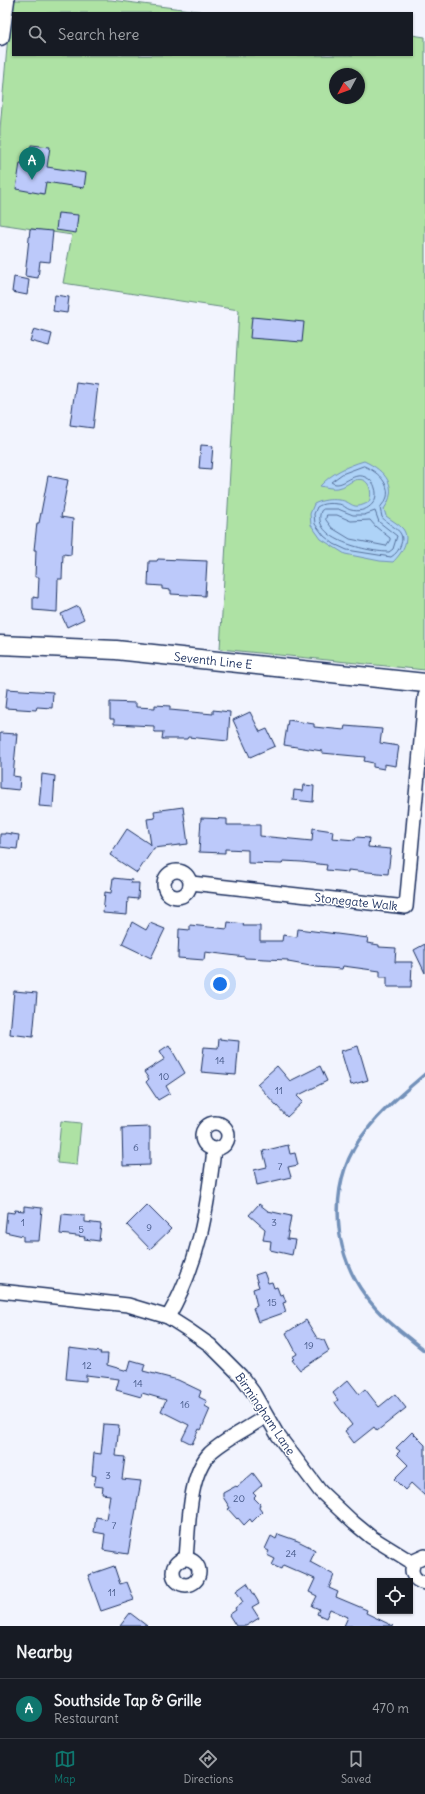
<!DOCTYPE html>
<style>
:root{--surface:#171b24;--page:#242831;--text:#f1f3f6;--muted:#9ea1a6;--line:#363941;--accent:#0f766e}
body{margin:0;font-family:Delius,sans-serif;background:var(--page);color:var(--text)}
.controls{position:absolute;right:12px;bottom:12px;display:grid;overflow:hidden;border-radius:0px;box-shadow:0 1px 3px #0004}
.controls button{width:36px;height:36px;display:grid;place-items:center;padding:0;border:0;border-bottom:1px solid var(--line);background:var(--surface);color:var(--text);font:20px sans-serif}
.compass{position:absolute;left:329px;top:68px;width:36px;height:36px;border-radius:50%;background:var(--surface);box-shadow:0 1px 3px #0004;rotate:229deg}
.you{position:absolute;left:220px;top:984px;width:14px;height:14px;margin:-10px;border:3px solid #fff;border-radius:50%;background:#1a73e8;box-shadow:0 0 0 6px #1a73e833}
.badge{display:grid;place-items:center;width:26px;height:26px;border-radius:50%;background:var(--accent);color:#fff;font-size:13px;font-weight:700}
.pin{position:absolute;translate:-50% -33px;filter:drop-shadow(0 1px 2px #0008)}
.pin::after{content:'';position:absolute;top:21px;width:14px;height:12px;background:inherit;clip-path:polygon(0 0,100% 0,50% 100%)}
.list{margin:0;padding:0;list-style:none}
h2{display:flex;justify-content:space-between;align-items:center;height:52px;margin:0;padding:0 16px;font-size:17px}
h2 small{font-size:13px;font-weight:400;color:var(--muted)}
.list li{display:grid;grid-template-columns:26px 1fr auto;gap:12px;align-items:center;box-sizing:border-box;height:60px;padding:0 16px;border-top:1px solid var(--line)}
.list b{display:block;font-size:15px;white-space:nowrap}
.list p{margin:0;font-size:13px;white-space:nowrap;color:var(--muted)}
.list em{font-size:13px;font-style:normal;color:var(--muted)}
.icon{flex:none;width:22px;height:22px;fill:none;stroke:currentColor;stroke-width:2;stroke-linecap:round;stroke-linejoin:round}
.map{position:relative;flex:none;width:425px;height:1626px;overflow:hidden}
.search{position:absolute;background:var(--surface);box-shadow:0 1px 3px #0004;left:12px;right:12px;top:12px;height:44px;display:flex;align-items:center;gap:10px;box-sizing:border-box;padding:0 14px;border-radius:0px;color:var(--muted);font-size:15px}
.sheet{height:112px;background:var(--surface)}
nav{display:flex;justify-content:space-around;align-items:center;box-sizing:border-box;height:56px;border-top:1px solid var(--line);background:var(--surface);font-size:11px;color:var(--muted)}
nav a{display:grid;justify-items:center;gap:2px}
nav .on{color:var(--accent)}
.map>svg:first-child{display:block}
.green{fill:#aee2a4;stroke:#648881;fill-rule:evenodd}
.water{fill:#aed3f7;stroke:#7391ba}
.lines{fill:none;stroke-linecap:round;stroke-linejoin:round}
.shore{stroke:#56719b;stroke-width:1}
.stream{stroke:#7391ba;stroke-width:3.5}
.building{fill:#bcc9fa;stroke:#1b2f5e}
.street-casing{stroke:#1b2f5e;stroke-width:16}
.secondary-casing{stroke:#1b2f5e;stroke-width:21}
.street{stroke:#fff;stroke-width:13}
.secondary{stroke:#fff;stroke-width:18}
.labels{text-anchor:middle;stroke-width:3;stroke-linejoin:round;paint-order:stroke}
.number-label{font-size:10px;fill:#435685}
.street-label{font-size:12px;fill:#1b2f5e;stroke:#fff}
</style>
<div class="map">
<svg width="425" height="1626" viewBox="0 0 425 1626">
<rect width="100%" height="100%" fill="#f2f4fe"/>
<filter id="ink" filterUnits="userSpaceOnUse"><feTurbulence type="fractalNoise" baseFrequency=".025" numOctaves="2"/><feDisplacementMap in="SourceGraphic" scale="8" xChannelSelector="R" yChannelSelector="G"/><feConvolveMatrix kernelMatrix="1 2 1 2 8 2 1 2 1" color-interpolation-filters="sRGB"/></filter>
<g filter="url(#ink)">
<g class="green">
<path d="M11,0H111L214,13H13V55H412V35L425,37V670L220,649L239,310L63,283L72,235L0,224V129ZM335,74H359V98H335Z"/>
<path d="M61,1121L81,1123L77,1165L57,1163Z"/>
</g>
<path class="water" d="M364,461C386,471 399,487 384,509L386,516C391,520 399,524 403,529C411,540 401,554 393,562L380,561L345,554L321,539L311,525L310,514L314,504C322,500 330,499 339,500C353,501 351,512 369,502C373,493 370,476 355,480C349,482 345,487 338,488C332,489 326,487 320,486C332,473 347,466 364,461Z"/>
<g class="lines">
<g class="shore">
<path d="M364,466C376,471 390,482 387,497C386,501 382,504 380,508L382,517C389,527 406,529 401,544C399,550 396,554 391,557L347,550L334,544L324,536L315,524L314,514L317,507C323,503 330,503 338,504C343,504 346,509 351,510C366,514 380,502 375,488C374,483 370,479 365,477C352,471 342,490 331,482L342,474Z"/>
<path d="M324,509H338L353,515H364L375,511L379,522L397,536L393,549L389,552C370,552 310,540 321,511Z"/>
<path d="M327,515H337L351,521L370,520L376,527L390,538V540L386,546L350,539L332,528L326,520Z"/>
</g>
<path class="stream" d="M425,1074C404,1092 383,1109 366,1131C328,1177 330,1248 365,1295C381,1318 404,1334 425,1351"/>
</g>
<g class="building">
<path d="M31,145L50,147L47,167L86,173L84,188L46,182L44,194L16,189L20,163L28,164Z"/>
<path d="M58,213L78,215L76,233L56,230Z"/>
<path d="M30,229L53,231L50,262L40,261L38,278L25,276Z"/>
<path d="M14,277L29,280L27,295L12,292Z"/>
<path d="M55,295L69,297L67,313L53,311Z"/>
<path d="M252,317L304,322L302,342L250,338Z"/>
<path d="M34,329L52,334L49,346L30,341Z"/>
<path d="M76,382L98,385L93,428L70,425Z"/>
<path d="M201,445L213,446L211,469L199,468Z"/>
<path d="M48,476L68,480L61,517L73,519L71,555L63,554L62,579H58L57,612L33,610V597L38,598L39,577H35L36,550H34L37,523H39Z"/>
<path d="M158,559L207,561L205,596L171,594V590L162,589V586L148,585L149,561H157Z"/>
<path d="M78,606L84,619L67,627L61,614Z"/>
<path d="M7,689L53,692L52,708L37,707L36,710L5,708Z"/>
<path d="M110,702L136,703V707L155,708V705L170,706V710L213,714V710L230,712L228,741L188,737L187,739H162L163,732H154V726L114,724V719H110Z"/>
<path d="M250,712L260,732L267,729L275,746L250,757L233,720Z"/>
<path d="M288,720L314,724V727L344,730L345,726L382,729L380,743L399,746L396,766L384,764V769L373,767V763L364,761L365,757L322,753V751L284,745Z"/>
<path d="M0,733L17,734L13,776L20,777L19,790L0,788Z"/>
<path d="M42,774L55,776L53,807L39,806Z"/>
<path d="M304,785L314,786L313,802L293,800L294,790L303,791Z"/>
<path d="M183,807L188,844L154,848L137,873L110,855L127,829L151,845L147,819L155,818L154,811Z"/>
<path d="M201,818L227,819V825H260V836L312,841L313,828L333,831L332,838L355,840L356,837L369,838L368,847L391,849L388,874L348,870V872L326,870L327,865L302,862L283,861L282,864L248,863V850L225,849V853L199,852Z"/>
<path d="M5,833L19,835L17,849L0,847V834H5Z"/>
<path d="M113,878L132,880L131,883H139L138,899L128,898L127,915L103,913L105,892L111,893Z"/>
<path d="M132,922L146,930L150,923L165,929L151,958L122,944Z"/>
<path d="M228,922L244,924L243,926H260V941H282L283,935L297,937L298,929L368,938L367,943L379,945V947L396,948L395,962H412L411,987H387V977H380V971L343,966L342,969L316,967L288,962V960L245,958V957L205,952L204,960L178,958L179,929L190,930V925L227,929Z"/>
<path d="M425,944V973L414,950Z"/>
<path d="M14,991L37,993L33,1037L10,1034Z"/>
<path d="M219,1039L239,1041L236,1075L201,1072L204,1047L218,1048Z"/>
<path d="M169,1045L185,1073L166,1086L170,1093L158,1100L146,1082L149,1079L144,1072L165,1059L160,1051Z"/>
<path d="M358,1046L368,1080L351,1085L341,1051Z"/>
<path d="M277,1066L290,1081L320,1066L327,1081L297,1096L303,1102L287,1117L257,1084Z"/>
<path d="M150,1127V1165L123,1166L122,1128Z"/>
<path d="M288,1145L290,1154L295,1153L298,1165L288,1167L291,1177L257,1185L254,1170L267,1167L263,1151Z"/>
<path d="M259,1204L268,1211L291,1216L287,1239L295,1240L292,1255L270,1250L271,1241L263,1240L265,1229L249,1215Z"/>
<path d="M147,1205L171,1229L150,1249L127,1225Z"/>
<path d="M24,1206L42,1208L39,1241H23V1236L5,1232L7,1212L14,1213L15,1210L24,1211Z"/>
<path d="M62,1214L85,1216V1222L101,1224L99,1241L84,1239L85,1237L60,1234Z"/>
<path d="M264,1272L268,1283L272,1282L274,1288L277,1287L280,1295L283,1294L286,1302L283,1303L286,1312L258,1322L253,1308L257,1306L253,1289L259,1287L255,1275Z"/>
<path d="M306,1320L317,1338L324,1340L329,1351L300,1370L292,1360L294,1359L292,1357L297,1354L286,1333Z"/>
<path d="M69,1348L101,1352L100,1354H108L107,1365L128,1371L131,1360L145,1364L143,1371L178,1380L201,1391L199,1397L207,1401L205,1406L210,1409L201,1430L199,1429L192,1444L182,1439L189,1425L161,1411L166,1400L142,1393L141,1397L116,1390L119,1379L86,1375V1381L66,1379Z"/>
<path d="M348,1380L359,1394L365,1389L379,1407L395,1394L406,1408L377,1431L374,1427L354,1443L345,1431L352,1425L336,1404L335,1402L338,1400L333,1393Z"/>
<path d="M104,1424L119,1425L116,1456L125,1457L122,1479L141,1481L128,1554L103,1550L105,1534L94,1532L96,1517L106,1519L110,1495L102,1494L103,1487L94,1486L96,1476L92,1475L94,1453L101,1454Z"/>
<path d="M412,1432L425,1445V1496L411,1483L405,1490L394,1479L408,1465L397,1454L400,1451L396,1448Z"/>
<path d="M253,1473L262,1485L253,1493L256,1496L254,1498L260,1504L259,1508L262,1512L252,1522L250,1519L244,1525L238,1518L237,1519L228,1509L230,1508L223,1497V1493L236,1486L237,1487Z"/>
<path d="M278,1534L298,1541L310,1547V1548L315,1551L310,1562L334,1575L329,1588L338,1592L336,1597L367,1610L366,1613L393,1626H344L348,1617L330,1609L326,1618L317,1614L319,1609L312,1606L317,1596L309,1592L315,1579L283,1565L281,1569L272,1565L275,1559L267,1555L269,1551L265,1549L271,1536L276,1539Z"/>
<path d="M114,1566L120,1584L127,1582L134,1600L101,1611L88,1575Z"/>
<path d="M247,1583L259,1603L252,1607L259,1618L246,1626H236L229,1615L236,1610L235,1608L243,1602L236,1591Z"/>
<path d="M130,1613L147,1626H120Z"/>
</g>
<g class="lines">
<defs>
<g id="street">
<circle cx="177" cy="884" r="13"/>
<path d="M191,883L406,907L425,696"/>
<circle cx="215" cy="1136" r="13"/>
<path d="M0,1291L128,1305L168,1317L190,1331L210,1345L241,1376L253,1392L277,1434L320,1491L354,1523L371,1537L413,1563"/>
<path d="M168,1317C199,1263 207,1211 214,1150"/>
<path d="M425,1556L416,1560C408,1570 413,1581 425,1583"/>
<path d="M186,1558C189,1528 188,1475 210,1453C226,1438 248,1429 266,1416"/>
<circle cx="186" cy="1572" r="13"/>
</g>
<g id="secondary">
<path d="M0,36L5,0"/>
<path d="M0,645L116,650L425,683"/>
</g>
</defs>
<use href="#street" class="street-casing"/>
<use href="#secondary" class="secondary-casing"/>
<use href="#street" class="street"/>
<use href="#secondary" class="secondary"/>
</g>
</g>
<g class="labels">
<g class="number-label">
<text x="220" y="1064">14</text>
<text x="164" y="1080">10</text>
<text x="279" y="1094">11</text>
<text x="136" y="1151">6</text>
<text x="280" y="1170">7</text>
<text x="23" y="1226">1</text>
<text x="274" y="1226">3</text>
<text x="149" y="1231">9</text>
<text x="81" y="1233">5</text>
<text x="272" y="1306">15</text>
<text x="309" y="1349">19</text>
<text x="87" y="1369">12</text>
<text x="138" y="1387">14</text>
<text x="185" y="1408">16</text>
<text x="108" y="1479">3</text>
<text x="239" y="1502">20</text>
<text x="114" y="1529">7</text>
<text x="291" y="1557">24</text>
<text x="112" y="1596">11</text>
</g>
<g class="street-label">
<text transform="translate(213 661) rotate(6)" y="4">Seventh Line E</text>
<text transform="translate(356 902) rotate(6)" y="4">Stonegate Walk</text>
<text transform="translate(265 1414) rotate(56)" y="4">Birmingham Lane</text>
</g>
</g>
</svg>
<div class="controls">
<button><svg class="icon" aria-label="locate" viewBox="0 0 24 24"><circle cx="12" cy="12" r="6"/><path d="M12 2v4M12 18v4M2 12h4M18 12h4"/></svg></button>
</div>
<svg class="compass" viewBox="-18 -18 36 36"><path d="M0-13l5 13h-10z" fill="#e53935"/><path d="M0 13l5-13h-10z" fill="#9ea1a6"/></svg>
<div class="you"></div>
<div class="pin badge" style="left:32px;top:180px">A</div>
<div class="search"><svg class="icon" aria-label="search" viewBox="0 0 24 24"><circle cx="10" cy="10" r="6"/><path d="M15 15l6 6"/></svg>Search here</div>
</div>
<section class="sheet">
<h2>Nearby<small></small></h2>
<ul class="list">
<li><span class="badge">A</span><div><b>Southside Tap &amp; Grille</b><p>Restaurant</p></div><em>470 m</em></li>
</ul>
</section>
<nav>
<a class="on"><svg class="icon" aria-label="map" viewBox="0 0 24 24"><path d="M3 6l6-2 6 2 6-2v14l-6 2-6-2-6 2zM9 4v14M15 6v14"/></svg>Map</a>
<a><svg class="icon" aria-label="directions" viewBox="0 0 24 24"><path d="M12 3l9 9-9 9-9-9zM9 14v-3h6M13 9l2 2-2 2"/></svg>Directions</a>
<a><svg class="icon" aria-label="saved" viewBox="0 0 24 24"><path d="M7 4h10v16l-5-4-5 4z"/></svg>Saved</a>
</nav>
